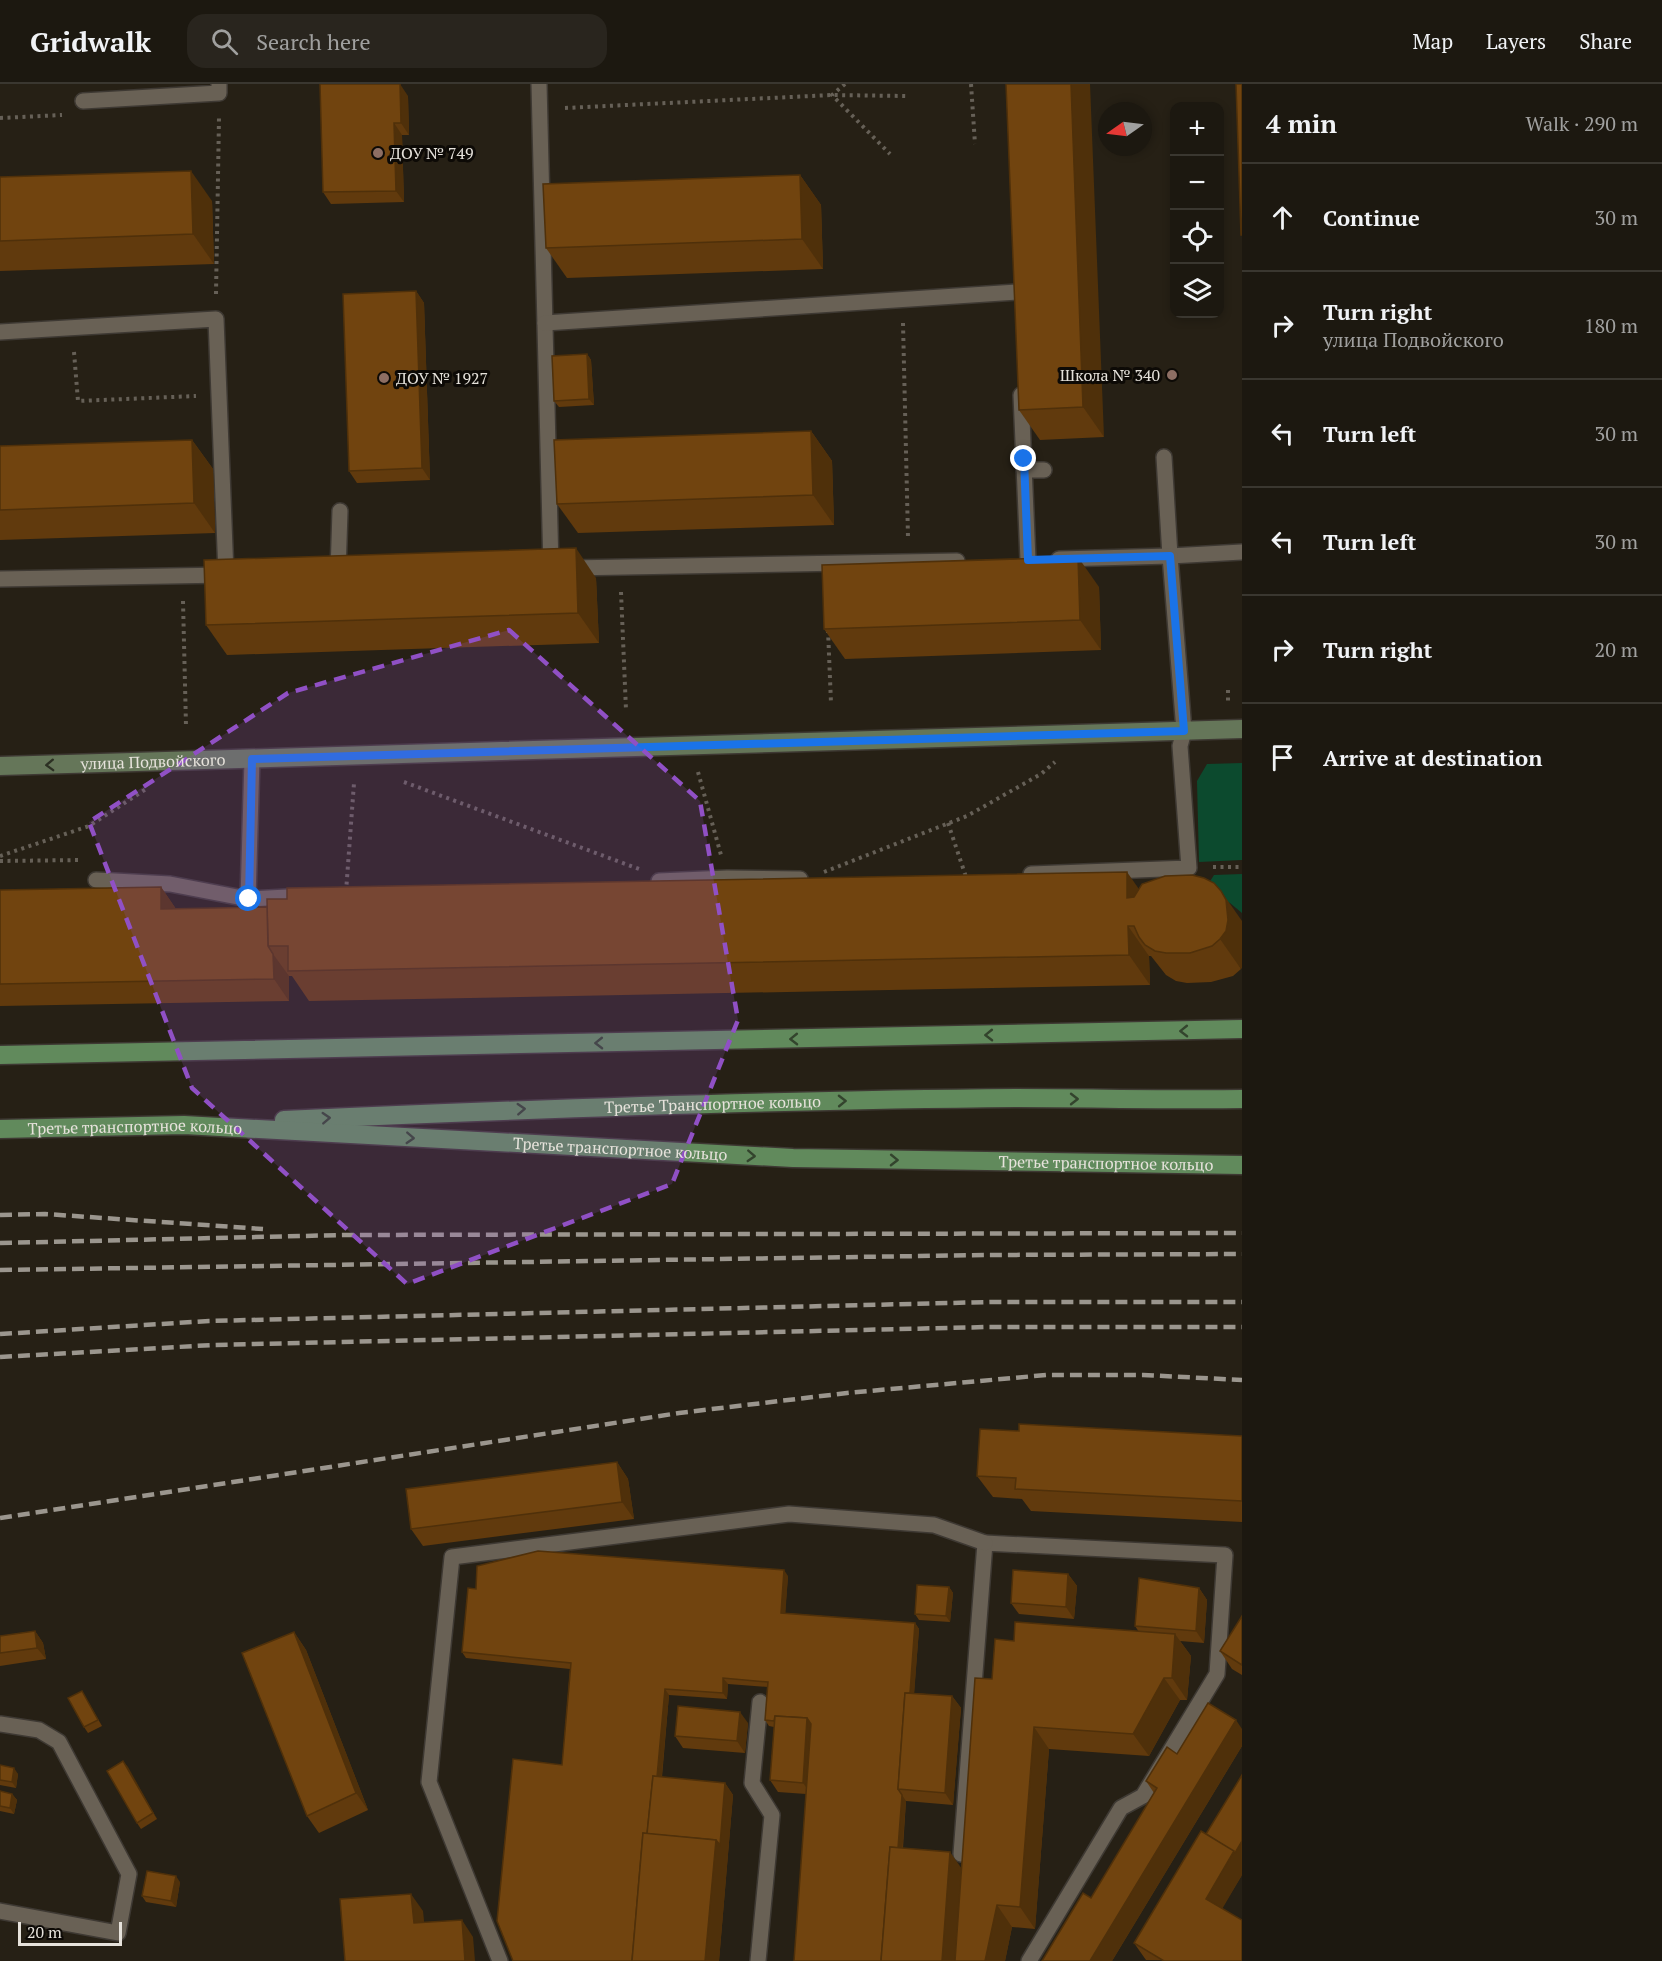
<!DOCTYPE html>
<meta charset="utf-8">
<style>
:root{--surface:#1c1810;--page:#29251e;--text:#f1f3f6;--muted:#a0a09f;--line:#3a3730}
body{margin:0;font-family:"PT Serif",serif;background:var(--page);color:var(--text)}
.controls{position:absolute;right:18px;top:18px;display:grid;overflow:hidden;border-radius:12px;box-shadow:0 3px 9px #0003}
.controls button{width:54px;height:54px;display:grid;place-items:center;padding:0;border:0;border-bottom:2px solid var(--line);background:var(--surface);color:var(--text);font:30px sans-serif}
.compass{position:absolute;left:1098px;top:18px;width:54px;height:54px;border-radius:50%;background:var(--surface);box-shadow:0 3px 9px #0003;rotate:256deg}
.scale{position:absolute;left:18px;bottom:15px;width:104px;box-sizing:border-box;padding-left:6px;border:3px solid #e6e2db;border-top:0;font-size:16px;line-height:21px;white-space:nowrap;color:#e6e2db;-webkit-text-stroke:4px #0d0a06;paint-order:stroke}
.stop{position:absolute;width:18px;height:18px;margin:-14px;border:4px solid #1a73e8;border-radius:50%;background:#fff}
.stop.end{background:#1a73e8;border-color:#fff;box-shadow:0 2px 6px #0008}
.list{margin:0;padding:0;list-style:none}
h2{display:flex;justify-content:space-between;align-items:center;height:78px;margin:0;padding:0 24px;font-size:26px}
h2 small{font-size:20px;font-weight:400;color:var(--muted)}
.list li{display:grid;grid-template-columns:39px 1fr auto;gap:18px;align-items:center;box-sizing:border-box;height:108px;padding:0 24px;border-top:2px solid var(--line)}
.list b{display:block;font-size:22px;white-space:nowrap}
.list p{margin:0;font-size:20px;white-space:nowrap;color:var(--muted)}
.list em{font-size:20px;font-style:normal;color:var(--muted)}
.icon{flex:none;width:33px;height:33px;fill:none;stroke:currentColor;stroke-width:2;stroke-linecap:round;stroke-linejoin:round}
.map{position:relative;flex:none;width:1242px;height:1877px;overflow:hidden}
header{display:flex;align-items:center;gap:36px;box-sizing:border-box;height:84px;padding:0 30px;background:var(--surface);border-bottom:2px solid var(--line)}
header strong{font-size:28px}
nav{display:flex;gap:33px;margin-inline-start:auto;font-size:21px}
.search{width:420px;height:54px;background:var(--page);display:flex;align-items:center;gap:15px;box-sizing:border-box;padding:0 21px;border-radius:18px;color:var(--muted);font-size:22px}
main{display:flex}
aside{flex:1;background:var(--surface)}
.map>svg:first-child{display:block}
.green{fill:#0c4a2e}
.lines{fill:none;stroke-linecap:round;stroke-linejoin:round}
.lane-casing{stroke:#3e3933;stroke-width:18}
.secondary-casing{stroke:#3e3933;stroke-width:21}
.primary-casing{stroke:#3e3933;stroke-width:21}
.path{stroke:#666057;stroke-width:4;stroke-dasharray:3 4.5;stroke-linecap:butt}
.lane{stroke:#696155;stroke-width:15}
.secondary{stroke:#657659;stroke-width:18}
.primary{stroke:#618a5c;stroke-width:18}
.rail{stroke:#9b968e;stroke-width:4.5;stroke-dasharray:12 6;stroke-linecap:butt}
.wall{fill:#613a0d}
.shaded-wall{fill:#4f300a}
.building{fill:#71440f;stroke:#4f300a;stroke-width:1.5}
.oneway{stroke:#2c3023}
.oneway2{stroke:#33442d}
.route{stroke:#1a73e8;stroke-width:8}
.marked{fill:#9050c5;fill-opacity:0.2;stroke:#9050c5;stroke-width:4.5;stroke-dasharray:12 8;stroke-linejoin:round}
.education-dot{fill:#8d6e63;stroke:#0d0a06;stroke-width:2}
.labels{text-anchor:middle;stroke-width:6;stroke-linejoin:round;paint-order:stroke}
.poi-label{font-size:16px;fill:#e6e2db;stroke:#0d0a06;text-anchor:start}
.street-label{font-size:16px;fill:#e6e2db;stroke:#0d0a06}
</style>
<header>
<strong>Gridwalk</strong>
<div class="search"><svg class="icon" aria-label="search" viewBox="0 0 24 24"><circle cx="10" cy="10" r="6"/><path d="M15 15l6 6"/></svg>Search here</div>
<nav><a>Map</a><a>Layers</a><a>Share</a></nav>
</header>
<main>
<div class="map">
<svg width="1242" height="1877" viewBox="0 0 1242 1877">
<rect width="100%" height="100%" fill="#262015"/>
<g class="green">
<path d="M1242,679V776L1199,778L1197,697L1207,680Z"/>
<path d="M1242,790V829L1230,819L1204,807L1214,791Z"/>
</g>
<g class="lines">
<defs>
<g id="lane">
<path d="M539,0L551,484"/>
<path d="M83,17L219,9V0"/>
<path d="M545,239L1017,208"/>
<path d="M0,248L216,235L226,490"/>
<path d="M1021,311L1028,476"/>
<path d="M1164,373L1170,472L1242,468"/>
<path d="M1024,386H1044"/>
<path d="M570,484L957,477"/>
<path d="M338,488L340,427"/>
<path d="M0,495L225,491"/>
<path d="M1031,790L1189,784L1180,662L1184,647L1170,472L1059,475"/>
<path d="M96,796L170,800L248,815L306,812"/>
<path d="M659,797L727,794L800,795"/>
<path d="M248,815L252,675"/>
<path d="M0,1640L39,1646L59,1658L129,1790L118,1849L0,1827"/>
<path d="M961,1770L985,1459L1225,1471L1217,1590L1143,1712L1121,1724L1029,1877"/>
<path d="M500,1877L429,1698L452,1473L789,1430L934,1441L985,1459"/>
<path d="M758,1877L772,1731L752,1699L760,1618"/>
</g>
<g id="secondary">
<path id="s1" d="M0,682L1242,645"/>
</g>
<g id="primary">
<path d="M0,971L1242,945"/>
<path id="s2" d="M284,1036C528,1025 772,1016 1016,1014C1091,1014 1167,1016 1242,1015"/>
<path id="s3" d="M0,1045L184,1041L793,1074L1242,1081"/>
</g>
</defs>
<use href="#lane" class="lane-casing"/>
<use href="#secondary" class="secondary-casing"/>
<use href="#primary" class="primary-casing"/>
<g class="path">
<path d="M845,0L832,11L890,70"/>
<path d="M971,0L975,60"/>
<path d="M565,24L832,11L907,12"/>
<path d="M0,34L62,31"/>
<path d="M216,210L219,34"/>
<path d="M903,239L908,453"/>
<path d="M74,268L78,317L196,312"/>
<path d="M621,508L626,626"/>
<path d="M183,517L186,642"/>
<path d="M828,546L831,619"/>
<path d="M1228,606V621"/>
<path d="M698,688L721,771"/>
<path d="M404,698L639,785"/>
<path d="M948,739L966,793"/>
<path d="M0,772L89,742L146,705"/>
<path d="M0,777L81,776"/>
<path d="M1213,783H1242"/>
<path d="M824,788L967,732L1041,690L1055,678"/>
<path d="M346,808L354,699"/>
</g>
<use href="#lane" class="lane"/>
<use href="#secondary" class="secondary"/>
<use href="#primary" class="primary"/>
<g class="rail">
<path d="M0,1131L45,1130L263,1145"/>
<path d="M0,1159L344,1151L1242,1149"/>
<path d="M0,1186L986,1171L1242,1170"/>
<path d="M0,1250L209,1237L991,1218H1242"/>
<path d="M0,1273L213,1261L988,1243H1242"/>
<path d="M0,1434L679,1329L847,1309L1046,1291H1143L1242,1296"/>
</g>
</g>
<g class="wall">
<path d="M1006,0L1104,353L1040,356L1019,326Z"/>
<path d="M408,12L409,51H402L404,118L331,120L323,108Z"/>
<path d="M800,91L821,121L823,185L567,194L546,164Z"/>
<path d="M0,93L212,117L214,180L0,187Z"/>
<path d="M416,207L424,219L430,396L357,399L349,387Z"/>
<path d="M587,270L591,276L594,321L559,323L554,317Z"/>
<path d="M811,347L832,377L834,441L578,449L557,420Z"/>
<path d="M192,356L213,385L215,449L0,456V362Z"/>
<path d="M596,494L599,559L227,571L206,541Z"/>
<path d="M1099,503L1101,566L845,575L824,545Z"/>
<path d="M1192,791L1241,885L1233,892L1211,898L1187,899L1176,897L1166,891L1151,872H1149L1150,901L309,917L292,892H289V917L0,922V806L161,803L176,825L1139,805Z"/>
<path d="M1019,1347L1242,1352V1438L1031,1427L1022,1415L993,1413L977,1392Z"/>
<path d="M617,1378L628,1395L634,1435L423,1462L411,1445Z"/>
<path d="M1068,1490L1077,1502L1074,1535L1019,1530L1011,1519Z"/>
<path d="M788,1492L785,1529L915,1539L919,1545L914,1609L952,1612L961,1624L953,1721L906,1717L903,1764L961,1784L992,1595L1014,1557L1139,1548L1135,1542L1199,1504L1207,1516L1204,1559L1180,1557L1191,1572L1187,1616H1180L1149,1672L1049,1665L1035,1845L1012,1843L1005,1877H794L806,1710L778,1708L770,1696L774,1643L769,1642L765,1636L768,1603L728,1600L727,1615L669,1611L662,1693L725,1699L733,1711L719,1877H513L562,1681L570,1585L466,1574L462,1568L476,1505Z"/>
<path d="M949,1503L953,1509L950,1538L919,1536L915,1530Z"/>
<path d="M1242,1532V1591L1232,1585L1220,1567Z"/>
<path d="M35,1547L43,1559L46,1575L0,1582V1552Z"/>
<path d="M294,1548L306,1566L368,1726L319,1749L307,1732Z"/>
<path d="M82,1607L102,1642L88,1649L84,1643Z"/>
<path d="M748,1639L745,1669L683,1664L675,1652Z"/>
<path d="M1242,1645V1662L1112,1877L1091,1814L1154,1709L1146,1697L1177,1670Z"/>
<path d="M123,1677L157,1735L141,1745L137,1739Z"/>
<path d="M0,1681L18,1690L16,1704L0,1701Z"/>
<path d="M0,1707L12,1710L17,1716L14,1730L0,1727Z"/>
<path d="M1242,1791L1222,1824L1242,1877L1146,1876L1134,1859Z"/>
<path d="M180,1798L176,1823L146,1818L142,1812Z"/>
</g>
<g class="shaded-wall">
<path d="M400,0L408,12L409,51L401,39Z"/>
<path d="M1071,0H1090L1104,353L1083,323Z"/>
<path d="M394,39L402,51L404,118L396,107Z"/>
<path d="M191,87L212,117L214,180L193,150Z"/>
<path d="M800,91L821,121L823,185L802,155Z"/>
<path d="M416,207L424,219L430,396L422,384Z"/>
<path d="M587,270L591,276L594,321L589,315Z"/>
<path d="M811,347L832,377L834,441L813,411Z"/>
<path d="M192,356L213,385L215,449L194,419Z"/>
<path d="M576,464L596,494L599,559L578,529Z"/>
<path d="M1078,473L1099,503L1101,566L1080,536Z"/>
<path d="M1127,788L1148,818L1127,814Z"/>
<path d="M161,803L176,825H161Z"/>
<path d="M1221,807L1242,837V884L1241,885L1220,855Z"/>
<path d="M1128,842L1149,872L1150,901L1129,871Z"/>
<path d="M273,870L289,892V917L274,895Z"/>
<path d="M617,1378L628,1395L634,1435L622,1418Z"/>
<path d="M784,1486L788,1492L785,1535L781,1529Z"/>
<path d="M1068,1490L1077,1502L1074,1535L1066,1523Z"/>
<path d="M949,1503L953,1509L950,1538L946,1532Z"/>
<path d="M1199,1504L1207,1516L1204,1559L1196,1547Z"/>
<path d="M915,1539L919,1545L907,1706H902Z"/>
<path d="M35,1547L43,1559L46,1575L37,1564Z"/>
<path d="M294,1548L306,1566L368,1726L356,1709Z"/>
<path d="M1175,1550L1191,1572L1187,1616L1172,1594Z"/>
<path d="M723,1594L728,1600L727,1615L723,1609Z"/>
<path d="M1164,1594L1180,1616L1149,1672L1133,1650Z"/>
<path d="M665,1605L669,1611L656,1756L652,1755Z"/>
<path d="M952,1612L961,1624L953,1721L945,1709Z"/>
<path d="M740,1628L748,1639L745,1669L737,1657Z"/>
<path d="M807,1634L816,1646L811,1710L803,1699Z"/>
<path d="M1236,1636L1242,1645V1662L1112,1877H1090Z"/>
<path d="M1034,1643L1049,1665L1035,1845L1020,1823Z"/>
<path d="M123,1677L128,1683L157,1735L153,1729Z"/>
<path d="M14,1684L18,1690L16,1704L12,1698Z"/>
<path d="M725,1699L733,1711L719,1877H705L716,1756Z"/>
<path d="M12,1710L17,1716L14,1730L10,1724Z"/>
<path d="M902,1711L906,1717L894,1877H890Z"/>
<path d="M1242,1757V1791L1218,1832L1206,1815L1234,1767Z"/>
<path d="M950,1768L962,1785L955,1877H942Z"/>
<path d="M176,1792L180,1798L176,1823L171,1817Z"/>
<path d="M411,1810L423,1827L426,1856L414,1839Z"/>
<path d="M997,1821L1012,1843L1005,1877H985Z"/>
<path d="M462,1836L473,1853L475,1877H465Z"/>
</g>
<g class="building">
<path d="M320,0H400L401,39H394L396,107L323,108Z"/>
<path d="M1006,0H1071L1083,323L1019,326Z"/>
<path d="M1236,0H1242V151H1241Z"/>
<path d="M191,87L193,150L0,157V93Z"/>
<path d="M800,91L802,155L546,164L543,100Z"/>
<path d="M416,207L422,384L349,387L343,210Z"/>
<path d="M587,270L589,315L554,317L552,272Z"/>
<path d="M811,347L813,411L557,420L554,356Z"/>
<path d="M192,356L194,419L0,426V362Z"/>
<path d="M576,464L578,529L206,541L204,476Z"/>
<path d="M1078,473L1080,536L824,545L822,481Z"/>
<path d="M1127,788V814L1134,813L1142,800L1165,792L1192,791L1204,794L1214,799L1221,807L1226,816L1228,836L1226,847L1220,855L1212,862L1190,869H1166L1155,867L1145,861L1139,853L1134,842H1128L1129,871L288,887V862H268L267,815H287V804Z"/>
<path d="M161,803V825L267,823L268,862L273,870L274,895L0,900V806Z"/>
<path d="M1019,1340L1242,1352V1417L1015,1405L1016,1394L977,1392L980,1345L1019,1347Z"/>
<path d="M617,1378L622,1418L411,1445L406,1405Z"/>
<path d="M538,1467L784,1486L781,1529L915,1539L910,1609H905L898,1705L902,1711L898,1764L890,1763L881,1877H794L811,1640L807,1634L775,1632L774,1637L765,1636L768,1598L723,1594V1609L665,1605L657,1693L653,1692L647,1750L643,1749L632,1877H513L497,1837L513,1675L562,1681L571,1579L462,1568L468,1504L476,1505L477,1482Z"/>
<path d="M1013,1486L1068,1490L1066,1523L1011,1519Z"/>
<path d="M1139,1494L1199,1504L1196,1547L1135,1542Z"/>
<path d="M917,1501L949,1503L946,1532L915,1530Z"/>
<path d="M1242,1532V1581L1220,1567Z"/>
<path d="M1015,1538L1175,1550L1172,1594H1164L1133,1650L1034,1643L1020,1823L997,1821L985,1877H955L975,1594L992,1595L995,1555L1014,1557Z"/>
<path d="M35,1547L37,1564L0,1569V1552Z"/>
<path d="M294,1548L356,1709L307,1732L242,1569Z"/>
<path d="M82,1607L98,1636L84,1643L68,1614Z"/>
<path d="M905,1609L952,1612L945,1709L898,1705Z"/>
<path d="M1208,1619L1236,1636L1090,1877H1042L1083,1809L1091,1814L1157,1704L1146,1697L1167,1663L1177,1670Z"/>
<path d="M678,1622L740,1628L737,1657L675,1652Z"/>
<path d="M775,1632L807,1634L803,1699L770,1696Z"/>
<path d="M123,1677L153,1729L137,1739L107,1687Z"/>
<path d="M0,1681L14,1684L12,1698L0,1696Z"/>
<path d="M1242,1691V1757L1235,1769L1206,1750Z"/>
<path d="M653,1692L725,1699L720,1761L716,1756L647,1750Z"/>
<path d="M0,1707L12,1710L10,1724L0,1722Z"/>
<path d="M1201,1747L1234,1767L1206,1815L1242,1836V1877H1164L1134,1859Z"/>
<path d="M643,1749L716,1756L705,1877H632Z"/>
<path d="M890,1763L950,1768L942,1877H881Z"/>
<path d="M147,1787L176,1792L171,1817L142,1812Z"/>
<path d="M411,1810L414,1839L462,1836L465,1877H345L340,1815Z"/>
</g>
<defs><path id="oneway-chevron" d="M-2-3.5L2.5 0L-2 3.5" fill="none" stroke-width="1.6" stroke-linecap="round" stroke-linejoin="round" transform="scale(1.5)"/></defs>
<use class="oneway" href="#oneway-chevron" transform="translate(50 681) rotate(178)"/>
<g class="oneway2">
<use href="#oneway-chevron" transform="translate(1184 947) rotate(179)"/>
<use href="#oneway-chevron" transform="translate(989 951) rotate(179)"/>
<use href="#oneway-chevron" transform="translate(794 955) rotate(179)"/>
<use href="#oneway-chevron" transform="translate(599 959) rotate(179)"/>
<use href="#oneway-chevron" transform="translate(1074 1015)"/>
<use href="#oneway-chevron" transform="translate(842 1017) rotate(-1)"/>
<use href="#oneway-chevron" transform="translate(521 1025) rotate(-3)"/>
<use href="#oneway-chevron" transform="translate(326 1034) rotate(-3)"/>
<use href="#oneway-chevron" transform="translate(410 1054) rotate(3)"/>
<use href="#oneway-chevron" transform="translate(751 1072) rotate(3)"/>
<use href="#oneway-chevron" transform="translate(894 1076) rotate(1)"/>
</g>
<g class="lines">
<path class="route" d="M249,815L252,675L1184,647L1170,472L1028,476L1024,375"/>
</g>
<path class="marked" d="M509,546L700,717L738,936L672,1100L407,1200L192,1004L89,738L288,609Z"/>
<g class="education-dot">
<circle cx="378" cy="69" r="6"/>
<circle cx="1172" cy="291" r="6"/>
<circle cx="384" cy="294" r="6"/>
</g>
<g class="labels">
<g class="poi-label">
<text x="390" y="75">ДОУ № 749</text>
<text x="1160" y="297" text-anchor="end">Школа № 340</text>
<text x="396" y="300">ДОУ № 1927</text>
</g>
<g class="street-label">
<text dy="6" stroke="none"><textPath href="#s1" startOffset="153">улица Подвойского</textPath></text>
<text dy="6" stroke="none"><textPath href="#s2" startOffset="429">Третье Транспортное кольцо</textPath></text>
<text dy="6" stroke="none"><textPath href="#s3" startOffset="135">Третье транспортное кольцо</textPath></text>
<text dy="6" stroke="none"><textPath href="#s3" startOffset="621">Третье транспортное кольцо</textPath></text>
<text dy="6" stroke="none"><textPath href="#s3" startOffset="1107">Третье транспортное кольцо</textPath></text>
</g>
</g>
</svg>
<div class="controls">
<button>+</button>
<button>−</button>
<button><svg class="icon" aria-label="locate" viewBox="0 0 24 24"><circle cx="12" cy="12" r="6"/><path d="M12 2v4M12 18v4M2 12h4M18 12h4"/></svg></button>
<button><svg class="icon" aria-label="layers" viewBox="0 0 24 24"><path d="M12 4l9 5-9 5-9-5zM3 14l9 5 9-5"/></svg></button>
</div>
<svg class="compass" viewBox="-18 -18 36 36"><path d="M0-13l5 13h-10z" fill="#e53935"/><path d="M0 13l5-13h-10z" fill="#a0a09f"/></svg>
<div class="scale">20 m</div>
<div class="stop" style="left:249px;top:815px"></div>
<div class="stop end" style="left:1024px;top:375px"></div>
</div>
<aside>
<h2>4 min<small>Walk · 290 m</small></h2>
<ul class="list">
<li><svg class="icon" aria-label="ahead" viewBox="0 0 24 24"><path d="M12 20V5M6 11l6-6 6 6"/></svg><div><b>Continue</b></div><em>30 m</em></li>
<li><svg class="icon" aria-label="right" viewBox="0 0 24 24"><path d="M7 20v-9h11M14 6l5 5-5 5"/></svg><div><b>Turn right</b><p>улица Подвойского</p></div><em>180 m</em></li>
<li><svg class="icon" aria-label="left" viewBox="0 0 24 24"><path d="M17 20v-9H6M10 6l-5 5 5 5"/></svg><div><b>Turn left</b></div><em>30 m</em></li>
<li><svg class="icon" aria-label="left" viewBox="0 0 24 24"><path d="M17 20v-9H6M10 6l-5 5 5 5"/></svg><div><b>Turn left</b></div><em>30 m</em></li>
<li><svg class="icon" aria-label="right" viewBox="0 0 24 24"><path d="M7 20v-9h11M14 6l5 5-5 5"/></svg><div><b>Turn right</b></div><em>20 m</em></li>
<li><svg class="icon" aria-label="arrive" viewBox="0 0 24 24"><path d="M6 21V4h12l-3 4 3 4H6"/></svg><div><b>Arrive at destination</b></div></li>
</ul>
</aside>
</main>
